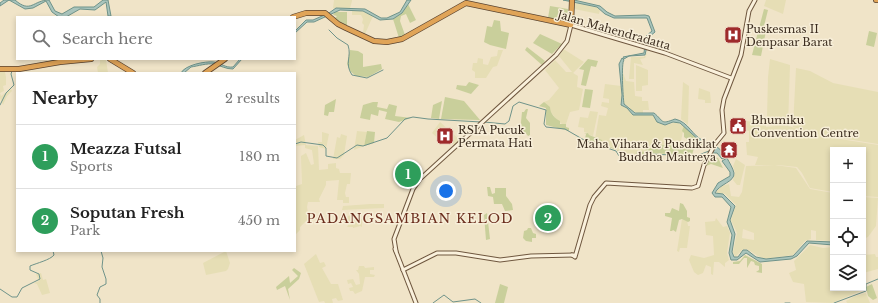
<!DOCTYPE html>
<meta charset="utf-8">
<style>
:root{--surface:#fff;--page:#f6f6f6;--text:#222;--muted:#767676;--line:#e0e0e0;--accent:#db2777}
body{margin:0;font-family:"Libre Baskerville",serif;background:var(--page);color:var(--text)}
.controls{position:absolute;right:12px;bottom:12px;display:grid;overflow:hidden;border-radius:0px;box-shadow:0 2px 6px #0003}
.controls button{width:36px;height:36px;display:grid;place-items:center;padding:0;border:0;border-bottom:1px solid var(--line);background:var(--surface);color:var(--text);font:20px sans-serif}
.you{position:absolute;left:446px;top:191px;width:14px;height:14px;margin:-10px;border:3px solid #fff;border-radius:50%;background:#1a73e8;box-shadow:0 0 0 6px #1a73e833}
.badge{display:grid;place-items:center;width:26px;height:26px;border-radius:50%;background:var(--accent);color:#fff;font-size:13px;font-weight:700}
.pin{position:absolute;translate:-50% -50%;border:2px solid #fff;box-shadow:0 1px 4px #0006}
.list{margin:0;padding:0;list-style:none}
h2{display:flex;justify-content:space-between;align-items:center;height:52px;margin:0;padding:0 16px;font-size:17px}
h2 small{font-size:13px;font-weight:400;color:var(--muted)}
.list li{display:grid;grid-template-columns:26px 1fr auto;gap:12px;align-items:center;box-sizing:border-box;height:64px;padding:0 16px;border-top:1px solid var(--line)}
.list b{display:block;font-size:15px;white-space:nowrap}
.list p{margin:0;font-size:13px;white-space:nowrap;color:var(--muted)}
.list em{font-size:13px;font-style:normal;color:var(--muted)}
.icon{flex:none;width:22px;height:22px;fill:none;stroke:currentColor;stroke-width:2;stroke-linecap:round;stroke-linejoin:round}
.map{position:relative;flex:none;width:878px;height:303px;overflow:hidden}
.search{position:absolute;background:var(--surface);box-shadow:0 2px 6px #0003;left:16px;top:16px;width:280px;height:44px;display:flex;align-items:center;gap:10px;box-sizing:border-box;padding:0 14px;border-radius:0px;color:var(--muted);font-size:15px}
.panel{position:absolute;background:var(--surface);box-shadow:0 2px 6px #0003;left:16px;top:72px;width:280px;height:180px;border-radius:0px}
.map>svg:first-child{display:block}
.farmland{fill:#e6deb5;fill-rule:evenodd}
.green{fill:#c9cf9b}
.water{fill:#a9c4bc;stroke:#6f938a}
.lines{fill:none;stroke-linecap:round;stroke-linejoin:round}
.stream{stroke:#6f938a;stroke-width:1}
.secondary-casing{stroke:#6f573f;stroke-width:5}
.highway-casing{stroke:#5b4430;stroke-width:6}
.secondary{stroke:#faf1dc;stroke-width:3}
.highway{stroke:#e0a458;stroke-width:4.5}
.labels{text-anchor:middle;stroke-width:3;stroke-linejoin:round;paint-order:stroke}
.poi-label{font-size:11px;fill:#3d2e20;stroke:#f7eed8;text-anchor:start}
.street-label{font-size:11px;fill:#3d2e20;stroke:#f7eed8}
.quarter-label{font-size:13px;letter-spacing:1px;fill:#6b2e1e;stroke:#f7eed8}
</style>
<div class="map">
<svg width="878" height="303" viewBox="0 0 878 303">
<rect width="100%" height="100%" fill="#f0e4c8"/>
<g class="farmland">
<path d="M334,0H352V1L350,8L342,9L333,8Z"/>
<path d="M766,0H786L783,14L764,6Z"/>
<path d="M574,3L597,7L600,10L599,14L574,9Z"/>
<path d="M352,11H363L373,16L365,34L363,33L364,25L362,23L363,19L361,15H352Z"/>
<path d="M498,50H503L497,66L493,67L486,78H475V72L472,70L473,63H477L478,58L483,59V64L488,65L491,57L497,56Z"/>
<path d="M563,50H565L584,62L573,73L578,76L577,87L583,89L579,110L570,112L566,124H562L556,119L544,102L549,100L559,88L545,70L555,60L566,72H572L559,56Z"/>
<path d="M648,51L645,58L640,59L643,65L634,63V79H629L631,57H644Z"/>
<path d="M100,59L106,60L108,73L105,72L98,73L97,67L100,64Z"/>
<path d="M770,59L790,65L788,126L821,136L878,145V197L863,196V150H833V192L810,188L802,173L797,167L778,165H755L758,157L747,155L746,142H749V131L744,130L745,121L766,123V127L775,126H770V117H767L768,77Z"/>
<path d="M636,65L648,70V85L642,86V91H636Z"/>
<path d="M796,68L810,71L833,83L878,92V144L821,135L793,127Z"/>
<path d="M0,71L5,72L6,77V85L3,86L4,91L0,93L1,96L11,89L12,91L7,96L3,105L0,98Z"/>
<path d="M623,73L626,81L634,82L635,96L642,97V101H648L649,110H643V114L631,111L629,107L623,103Z"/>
<path d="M683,82L689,86L688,125L681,119Z"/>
<path d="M605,84L621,86L622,95L620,104L627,108L633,115H653L659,123L667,125L676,122L684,126L680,146H666L658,149L646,148L645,152L631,156L595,139L599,115L606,116L608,108L601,106L602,102L609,103V99L603,98Z"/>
<path d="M699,88L710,92L711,103H705V100L698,99Z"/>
<path d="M590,111L598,112L593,136L589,135L588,133L584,132V128L578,127L580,117L588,118Z"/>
<path d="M440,122L462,142L456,147L439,129L437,132L443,139L441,141L432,133Z"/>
<path d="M357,131L367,132L364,146L354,150Z"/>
<path d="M322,132L329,134L326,149L319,147L318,142H322Z"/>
<path d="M341,134L347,136L344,155L340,159H333L337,137L340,138Z"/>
<path d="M304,135L306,145L318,146L319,170L328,169V164L336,163V168L339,169L340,173H351L350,184H347L345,193L346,197H349V203H343V200H337L339,180L326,181V185L319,199L320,202H308L307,207L309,218L300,227V230L295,235V189L296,186L302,184L301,156L306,153L311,165L314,164L312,150L305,148V145L295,146V140Z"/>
<path d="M736,159L745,165L740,185H737L733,180L735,173L733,166Z"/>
<path d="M775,165L796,168L810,189L833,193V241L816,240V231L811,230V239L805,241L793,255L765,259L758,256L747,249L742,250L735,257L733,252L737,233L731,220L736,205L725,194L717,193V191L722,186L729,184L731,196L739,197L742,192L746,166ZM743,229L754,233V240L742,238Z"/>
<path d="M863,197L878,198L876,226L868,237L863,239Z"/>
<path d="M370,204H384V208L342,210L343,206Z"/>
<path d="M354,215L355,219H362V227L360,226L353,228V227H347L349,223L346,222L345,225L341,223L342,218H347L348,216Z"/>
<path d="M716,218L723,227L727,226L730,233L727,253L729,260L725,263V267L719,262H714L713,275L711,274V267L706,265L703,273L698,275L694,272L689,260L691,255L704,258L714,255L713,236L706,235L705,222L715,221Z"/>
<path d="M682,219L687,220L688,226H690L687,248H680L679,252L677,251Z"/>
<path d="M810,245L823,248L833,247V288H863V290L832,303L806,302L804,284L793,282L789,273L796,270L794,261Z"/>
<path d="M863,246L864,255L875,254L876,257H878V269L863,273V287Z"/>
<path d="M226,251L230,263L228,269L226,271L206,275L203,263Z"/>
<path d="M316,254L320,263L324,262L326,266L322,268L331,284H338L343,300L338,301L336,298L332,299L333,303H325L324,301L319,302L304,264Z"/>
<path d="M359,266H364L365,268L374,267V270H370V274L375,275L374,277H365L362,291L355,294L353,291H350L349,288L353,287L351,283L348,284L347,280L353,279L356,285L360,284L359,274L356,270H358Z"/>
<path d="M41,273L43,280L46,279L50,293L42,295L37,284L34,283L39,281L36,274Z"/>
<path d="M866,293L870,303H847L846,301L855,296Z"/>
</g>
<g class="green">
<path d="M408,4L416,20L410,23L406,14L401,16L400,21L405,35L399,38L393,19L402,13Z"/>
<path d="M550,6L568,9L567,21L548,18Z"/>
<path d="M764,9L768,10L763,30L766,31L761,56L752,55Z"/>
<path d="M335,12H347V26L335,20L334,19L337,16L333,15Z"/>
<path d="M494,20L500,21L501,31L509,33L506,49L490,45L484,42L487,26L492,27Z"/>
<path d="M869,31L877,33L874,47L866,45Z"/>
<path d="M540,34L562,44L552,54L533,43Z"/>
<path d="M527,47L545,61L542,65L525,50Z"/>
<path d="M350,50L358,51L363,54V67L381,64L382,69L368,77L356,76L350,71L347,64Z"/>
<path d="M588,59L598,61L596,67L591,66L586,86L581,85L584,70L579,69Z"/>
<path d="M469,82L479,85L471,94L456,89L457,85L466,86Z"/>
<path d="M585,89L593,90L590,108L582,107Z"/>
<path d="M445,97L464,101L480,120L441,119Z"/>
<path d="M336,99L334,112H329L328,116L324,115L325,105Z"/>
<path d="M442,101L439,119L431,118L433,105Z"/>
<path d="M373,102H378L377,107L387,109L389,104L397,106L395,116L411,118L399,122L385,119L387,112L379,110L378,116L371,114L370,120L360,118L363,105Z"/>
<path d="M544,102L550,107C550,113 555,119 560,121V124H566V127L569,128V131L546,125V108L539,106Z"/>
<path d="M526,109H528L526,118L530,123V135L528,136L525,132H520L522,112H524Z"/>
<path d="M684,126L702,143L712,147L702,145L696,141L692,155L648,153L643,158L632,160L621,156L617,150L585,139L586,134H584L588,133L589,135L602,140V143L631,156L635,155L637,151L645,152L646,148L658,149L660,145C668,146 678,145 685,148L687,139L684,137V133L682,131Z"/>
<path d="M367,131L375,132L374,143L364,146Z"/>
<path d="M712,156L718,158L723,168L711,164L706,166Z"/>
<path d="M409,164L425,176L417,185L400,175Z"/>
<path d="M487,187H490L492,194L495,193V188H506V196L512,204L513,210L505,211L502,204H494L493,197L488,196Z"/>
<path d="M680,203L683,204L687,211V217L690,218V221L688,222L682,219L679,220L676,232L673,230L672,231H670L672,218L665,216V213H670L672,208L679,211Z"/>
<path d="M487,213L490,239L486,240L484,215Z"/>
<path d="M528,228H531L533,233L536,234V238H532V242L526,241L523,238L524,231L527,230Z"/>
<path d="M745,255L762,264V273L756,272L759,270V266L755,265L754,262L751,261L747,268V258H744L739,264H733V262L740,261Z"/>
<path d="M294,268L301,273L299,279L288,289L290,300L285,286L277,290L276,287L289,276L290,283L298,276L292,270Z"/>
<path d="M500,284L508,287L504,303H495Z"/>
<path d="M872,284L877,298L873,300L868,296L866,287Z"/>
</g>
<g class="water">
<path d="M4,0H15C31,14 33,0 49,0L55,11L62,14L74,7H94L103,0H108L111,16H108L106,2L95,10L80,9L66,17H59L52,12L46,1L33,8L25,9L9,0L0,6V3Z"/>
<path d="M407,0H411L402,13L393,19L380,20L363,11L340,10L314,22H307L295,33V31L306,20H313L329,13L336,8L365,9L381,18H387L400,12Z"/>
<path d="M563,0H574L600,6L607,12L615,16L645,15L649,16L655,32L649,37L645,55L629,56L624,59L623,57L644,53L646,36L652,31L647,18H614L605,14L597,7Z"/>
<path d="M622,58L624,60C621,63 623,97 624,104L635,113H654C664,121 660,125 675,119C689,122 692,136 704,141C715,146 719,146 726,157L722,159L717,153H712L714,148L702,143L680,123L673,122L665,125L657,122L653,115H633L627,108L621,105L622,95L619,64Z"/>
<path d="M240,59H242L233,69C226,69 221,66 214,64C207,63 198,66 191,67L184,73H181C185,65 205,61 214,62C221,63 225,68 233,67Z"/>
<path d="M727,158C729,162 733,168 734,173C735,182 719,184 715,193L723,194L735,206L730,220L735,234L732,252L734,257H738L743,250H747L756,257L766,259L793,256L807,241L833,242V245L809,243L797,256L791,259L760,262L746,253L737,260H731L729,253L732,235L727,222L731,207L722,197H715L712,193L718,183L730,176V172L722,161Z"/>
</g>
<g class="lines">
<g class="stream">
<path d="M329,30L337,38L348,45C352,57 344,63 352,75L367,78L383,70"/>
<path d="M37,64L61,59"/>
<path d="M0,105L6,93L14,85L11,74L12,71"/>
<path d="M484,122L505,124L509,121L513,106L519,102L546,110L544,124L546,127L565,129L584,140L616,151L619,156L633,161L644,158L649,154L696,156L709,151"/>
<path d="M295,144L301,142L323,145L326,148V156L337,158L357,145L363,146L387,138L405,119L413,117L428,119L481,122"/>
<path d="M0,289L12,297H17L22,288L40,279L39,274L30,270V266C37,263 50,260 54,255L53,251"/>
<path d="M100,303V299L97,295L100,287L106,284V279L102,267L103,258L101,251"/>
<path d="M433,303L444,295L453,302L475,299L481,303"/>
<path d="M785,303H790"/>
<path d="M834,303L866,291V284L878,279"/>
</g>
<defs>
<g id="secondary">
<path d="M395,249L416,303"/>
<path d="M396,251L394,239L413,189L420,179L556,55L567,41L571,25L665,53L731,78"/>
<path d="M572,255L575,257L590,205L594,197L606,183L692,188L698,186L704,165L715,144L724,133L722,110L724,99L741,55L749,11L755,0"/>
<path d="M403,270L437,253H456L500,260L531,256L574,255"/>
</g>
<g id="highway">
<path d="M876,0H878"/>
<path d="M293,17L306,13H325L338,24L346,28L374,41L387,42L402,39L466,3L571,25L572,0"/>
<path d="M110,59L133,73"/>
<path d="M0,69H19L60,62L91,59"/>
<path d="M205,73L225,59"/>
</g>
</defs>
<use href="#secondary" class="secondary-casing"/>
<use href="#highway" class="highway-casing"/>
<use href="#secondary" class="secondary"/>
<use href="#highway" class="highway"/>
</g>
<defs>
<symbol id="hospital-square" viewBox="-11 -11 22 22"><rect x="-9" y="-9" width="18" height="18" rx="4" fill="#9e2a2b" stroke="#f7eed8"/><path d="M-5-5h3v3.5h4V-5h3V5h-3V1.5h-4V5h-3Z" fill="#fff"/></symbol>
<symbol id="civic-square" viewBox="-11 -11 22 22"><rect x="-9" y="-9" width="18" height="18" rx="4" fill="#9e2a2b" stroke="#f7eed8"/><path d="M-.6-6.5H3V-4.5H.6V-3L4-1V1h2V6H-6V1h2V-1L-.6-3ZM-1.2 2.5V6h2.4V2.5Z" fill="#fff"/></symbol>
<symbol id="temple-square" viewBox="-11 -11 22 22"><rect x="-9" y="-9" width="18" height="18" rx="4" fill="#9e2a2b" stroke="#f7eed8"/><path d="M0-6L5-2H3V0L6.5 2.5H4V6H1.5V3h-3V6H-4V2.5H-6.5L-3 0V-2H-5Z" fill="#fff"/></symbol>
</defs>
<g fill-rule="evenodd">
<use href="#hospital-square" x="723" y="25" width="20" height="20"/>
<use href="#civic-square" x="728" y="116" width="20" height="20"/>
<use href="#hospital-square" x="435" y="126" width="20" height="20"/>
<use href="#temple-square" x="719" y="140" width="20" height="20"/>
</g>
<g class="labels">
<g class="poi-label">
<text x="746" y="33">Puskesmas II<tspan x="746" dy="13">Denpasar Barat</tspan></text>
<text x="751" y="124">Bhumiku<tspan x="751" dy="13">Convention Centre</tspan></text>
<text x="458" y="134">RSIA Pucuk<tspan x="458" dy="13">Permata Hati</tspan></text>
<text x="716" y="148" text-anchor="end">Maha Vihara &amp; Pusdiklat<tspan x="716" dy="13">Buddha Maitreya</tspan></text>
</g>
<g class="street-label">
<text transform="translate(614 30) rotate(16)" y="4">Jalan Mahendradatta</text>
</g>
<g class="quarter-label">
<text x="410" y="223">PADANGSAMBIAN KELOD</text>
</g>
</g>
</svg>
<div class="controls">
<button>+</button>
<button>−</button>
<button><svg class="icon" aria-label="locate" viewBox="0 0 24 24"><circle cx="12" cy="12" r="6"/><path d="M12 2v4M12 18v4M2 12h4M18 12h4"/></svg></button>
<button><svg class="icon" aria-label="layers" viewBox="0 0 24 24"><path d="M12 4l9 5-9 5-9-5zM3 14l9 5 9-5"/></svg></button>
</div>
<div class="you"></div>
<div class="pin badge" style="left:408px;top:174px;background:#2e9e5b">1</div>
<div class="pin badge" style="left:548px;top:218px;background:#2e9e5b">2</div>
<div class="search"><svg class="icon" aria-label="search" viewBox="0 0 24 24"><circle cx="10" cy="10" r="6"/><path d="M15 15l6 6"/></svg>Search here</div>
<section class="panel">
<h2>Nearby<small>2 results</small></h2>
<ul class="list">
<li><span class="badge" style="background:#2e9e5b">1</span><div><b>Meazza Futsal</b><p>Sports</p></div><em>180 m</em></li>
<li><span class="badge" style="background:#2e9e5b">2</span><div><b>Soputan Fresh</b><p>Park</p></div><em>450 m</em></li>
</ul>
</section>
</div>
